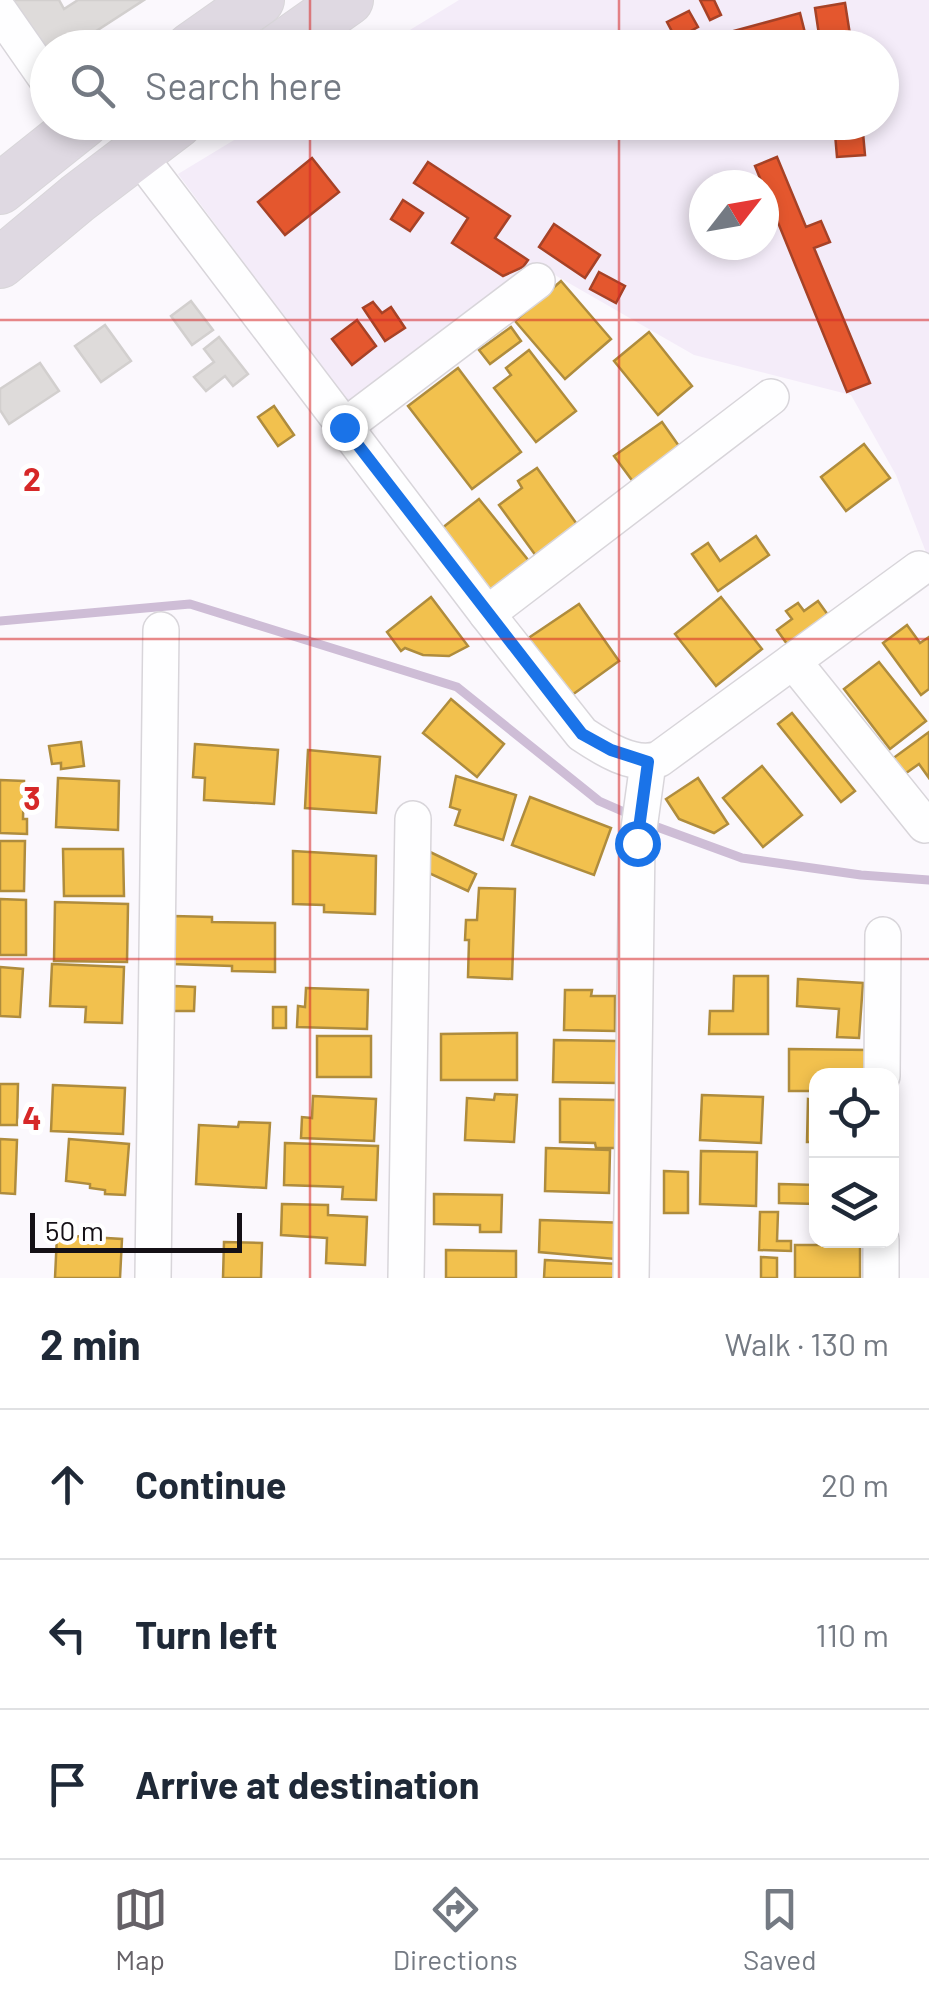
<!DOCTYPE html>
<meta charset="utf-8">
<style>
:root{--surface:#fff;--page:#f6f6f7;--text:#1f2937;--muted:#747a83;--line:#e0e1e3;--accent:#656167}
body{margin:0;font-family:Barlow,sans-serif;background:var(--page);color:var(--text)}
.controls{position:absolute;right:30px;bottom:30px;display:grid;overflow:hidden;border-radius:20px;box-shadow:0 5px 15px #0003}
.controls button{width:90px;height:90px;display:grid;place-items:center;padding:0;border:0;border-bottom:2px solid var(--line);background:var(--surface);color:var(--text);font:50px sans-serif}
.compass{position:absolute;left:689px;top:170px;width:90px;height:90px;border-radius:50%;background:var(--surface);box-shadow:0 5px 15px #0003;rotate:59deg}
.scale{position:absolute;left:30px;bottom:25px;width:212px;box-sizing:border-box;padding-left:10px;border:5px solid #141016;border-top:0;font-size:28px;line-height:35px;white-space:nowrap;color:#141016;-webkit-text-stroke:8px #fff;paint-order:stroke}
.stop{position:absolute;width:30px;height:30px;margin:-22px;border:8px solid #1a73e8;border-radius:50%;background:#fff}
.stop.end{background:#1a73e8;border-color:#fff;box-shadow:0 2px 10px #0008}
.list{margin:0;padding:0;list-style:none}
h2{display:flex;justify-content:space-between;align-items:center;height:130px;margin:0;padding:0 40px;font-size:42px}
h2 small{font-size:32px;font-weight:400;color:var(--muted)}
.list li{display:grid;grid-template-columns:65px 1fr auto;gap:30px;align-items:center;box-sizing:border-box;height:150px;padding:0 40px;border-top:2px solid var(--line)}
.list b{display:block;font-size:38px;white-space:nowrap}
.list em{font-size:32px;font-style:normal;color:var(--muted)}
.icon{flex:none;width:55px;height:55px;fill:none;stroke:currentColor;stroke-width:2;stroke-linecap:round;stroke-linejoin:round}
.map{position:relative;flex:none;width:929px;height:1278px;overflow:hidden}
.search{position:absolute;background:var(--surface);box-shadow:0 5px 15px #0003;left:30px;right:30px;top:30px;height:110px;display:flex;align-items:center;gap:25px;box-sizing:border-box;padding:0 35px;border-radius:55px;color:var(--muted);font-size:38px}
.sheet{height:580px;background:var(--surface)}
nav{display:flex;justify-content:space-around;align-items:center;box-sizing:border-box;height:140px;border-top:2px solid var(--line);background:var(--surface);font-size:28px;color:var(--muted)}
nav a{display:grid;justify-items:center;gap:5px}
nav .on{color:var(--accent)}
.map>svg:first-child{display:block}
.built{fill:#f4ecf9;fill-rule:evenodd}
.homes{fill:#f2c14e;stroke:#af8c3d;stroke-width:2.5}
.shops{fill:#e4572e;stroke:#a64227;stroke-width:2.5}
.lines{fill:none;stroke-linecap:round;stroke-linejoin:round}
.stream{stroke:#cebdd6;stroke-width:9}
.building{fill:#dedbda;stroke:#d2cfce;stroke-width:2.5}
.minor-casing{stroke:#d8d5da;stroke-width:38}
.highway-casing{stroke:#d8d6d9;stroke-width:52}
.minor{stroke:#fefeff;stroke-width:35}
.highway{stroke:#dfd9e2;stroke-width:50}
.route{stroke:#1a73e8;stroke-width:12}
.grid{fill:none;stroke:#d62828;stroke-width:2.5;stroke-opacity:0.55}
.grid-label{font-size:32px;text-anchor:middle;font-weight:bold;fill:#d62828;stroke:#fff;stroke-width:10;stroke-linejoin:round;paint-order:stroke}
</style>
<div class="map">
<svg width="929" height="1278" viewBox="0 0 929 1278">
<rect width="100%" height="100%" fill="#fbf8fd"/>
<path class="built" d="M459,0H929V560L896,475L851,395L694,355L534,263L357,415L178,174L262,123L882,122V48L382,47ZM704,185H764V245H704Z"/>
<g class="homes">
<path d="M561,281L611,339L565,379L515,321Z"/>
<path d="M511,327L521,341L490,364L479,350Z"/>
<path d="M649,332L692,386L658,415L614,361Z"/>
<path d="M529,350L576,411L536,442L494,388L511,375L506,368Z"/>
<path d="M458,368L521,452L472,489L408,406Z"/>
<path d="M274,406L294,435L278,446L258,417Z"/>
<path d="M662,422L681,449L634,483L614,456Z"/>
<path d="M864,444L890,478L846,511L821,477Z"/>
<path d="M537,468L581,530L539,560L499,505L522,488L518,481Z"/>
<path d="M479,499L533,566L486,604L432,536Z"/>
<path d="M756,536L769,555L718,591L692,554L708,543L720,561Z"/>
<path d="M431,597L468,646L449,656L423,655L405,648L401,651L387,632Z"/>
<path d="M721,597L762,649L716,686L675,634Z"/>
<path d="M818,601L828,615L787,644L777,630L792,619L786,611L798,603L804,611Z"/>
<path d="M579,604L619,661L561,703L518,645Z"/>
<path d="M907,625L920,643L929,637V689L921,695L883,643Z"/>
<path d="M879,662L926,721L890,749L844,689Z"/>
<path d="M451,699L504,744L477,777L423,733Z"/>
<path d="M792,713L855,791L841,802L778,724Z"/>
<path d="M929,732V778L919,764L899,778L888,762Z"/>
<path d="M81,742L84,766L61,769V763L52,764L49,746Z"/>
<path d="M195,744L278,750L274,804L204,800L205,778L193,777Z"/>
<path d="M308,750L380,757L376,813L305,808Z"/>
<path d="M762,766L802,815L763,847L723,798Z"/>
<path d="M456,776L516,795L503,840L455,825L460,810L450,807Z"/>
<path d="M58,778L119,781L118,830L56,827Z"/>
<path d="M698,778L728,824L714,833L679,819L666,799Z"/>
<path d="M0,780L24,781L23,819H27V834L0,833Z"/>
<path d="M530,797L611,828L594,875L512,845Z"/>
<path d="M0,841H25L24,891H0Z"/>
<path d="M63,849H123L124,896H64Z"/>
<path d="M293,851L376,856L375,914L324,912V905L293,904Z"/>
<path d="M428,851L476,874L468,891L420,869Z"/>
<path d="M479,888L515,889L512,979L468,977L469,940H465L466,920H477Z"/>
<path d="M0,899L26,900V955H0Z"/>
<path d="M55,902L128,904L127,962L54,961Z"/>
<path d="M173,916L212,917V922L275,923V972L232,971V966L172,964Z"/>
<path d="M52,964L124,967L122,1023L85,1022L86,1007L50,1006Z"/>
<path d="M0,967L23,969L20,1017L0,1016Z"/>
<path d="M734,976H768V1034H709L710,1011H733Z"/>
<path d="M798,979L863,983L859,1038L837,1037L839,1009L797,1006Z"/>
<path d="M174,986L195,987L194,1011H173Z"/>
<path d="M306,988L368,990L367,1029L297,1027L298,1006L305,1007Z"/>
<path d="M565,990H592L591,996H615V1031L564,1030Z"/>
<rect x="273" y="1007" width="13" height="21"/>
<path d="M517,1033V1080H441V1034Z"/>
<rect x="317" y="1036" width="54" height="41"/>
<path d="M554,1040L617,1041L616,1083L553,1082Z"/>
<path d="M789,1049L871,1050L870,1076H816V1091H789Z"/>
<path d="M0,1084H18L17,1125H0Z"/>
<path d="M53,1085L125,1088L123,1134L51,1131Z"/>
<path d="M495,1094L517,1095L514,1142L465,1140L467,1098L494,1100Z"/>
<path d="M702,1095L763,1097L761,1143L700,1140Z"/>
<path d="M313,1096L376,1099L374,1141L301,1138L302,1117L312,1118Z"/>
<path d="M560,1099L616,1100L615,1148H596L595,1143L560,1142Z"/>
<path d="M808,1099L816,1100V1142H807Z"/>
<path d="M239,1122L270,1123L266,1188L196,1184L199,1125L238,1127Z"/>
<path d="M0,1139L17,1140L15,1194L0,1193Z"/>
<path d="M69,1139L129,1144L125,1195L105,1194V1190L90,1188V1184L66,1181Z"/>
<path d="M285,1143L378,1146L376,1200L342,1199L343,1187L284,1185Z"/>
<path d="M546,1148L610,1150L609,1193L545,1191Z"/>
<path d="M701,1151L757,1152L756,1206L700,1204Z"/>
<path d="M664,1171L688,1172V1213H664Z"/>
<path d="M779,1184L816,1185V1204L779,1203Z"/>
<path d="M434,1194L502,1195L501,1232H480V1225L434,1224Z"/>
<path d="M282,1204L328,1205V1215L367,1217L365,1265L326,1263L327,1238L281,1235Z"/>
<path d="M760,1212H778L777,1241H791V1251L759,1250Z"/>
<path d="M540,1220L627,1223L626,1260L539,1252Z"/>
<path d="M57,1235L122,1239L120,1278H55Z"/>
<path d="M224,1242L262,1243L261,1278H223Z"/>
<rect x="795" y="1245" width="65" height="33"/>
<path d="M446,1250L516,1251V1278H446Z"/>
<path d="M761,1257L777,1258V1278H761Z"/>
<path d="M545,1260L618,1264L617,1278H544Z"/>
</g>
<g class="shops">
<path d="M700,0H714L721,15L710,20Z"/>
<path d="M845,3L851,41L844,42V48H821L815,8Z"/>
<path d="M689,11L698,27L676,39L667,22Z"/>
<path d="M800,13L806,37L769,48H738L734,31Z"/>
<path d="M480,36L487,48H443L457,38L463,46Z"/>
<path d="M834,122H862L865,155L837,157Z"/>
<path d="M777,157L806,227L821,221L830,242L814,248L870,383L847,392L755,166Z"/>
<path d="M312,158L339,192L285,235L258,202Z"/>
<path d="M428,162L510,216L495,238L528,260L523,267L503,276L452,243L468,218L414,183Z"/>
<path d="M403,200L423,213L410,231L391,219Z"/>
<path d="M554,224L600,255L585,278L539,247Z"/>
<path d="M599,272L625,286L616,303L590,289Z"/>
<path d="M373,302L382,313L391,307L405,328L385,341L363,308Z"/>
<path d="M357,320L376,346L352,365L332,339Z"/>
</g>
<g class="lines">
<g class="stream">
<path d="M0,621L190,604L457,687L599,801L631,815"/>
<path d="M649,824L742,858L861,875L929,880"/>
</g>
</g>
<g class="building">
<path d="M11,0H59L64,9L78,0H144L70,48H48V56Z"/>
<path d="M191,301L213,330L192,345L171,316Z"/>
<path d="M105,325L131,361L101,382L75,346Z"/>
<path d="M219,337L248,374L233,386L225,376L206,391L194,377L214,362L204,349Z"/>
<path d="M40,363L59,391L9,424L0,410V389Z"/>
</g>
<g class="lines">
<defs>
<g id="minor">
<path d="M0,12L48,81"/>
<path d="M137,153L487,614L582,734C603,748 634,768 659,759L919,569"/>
<path d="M344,427L537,281"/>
<path d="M487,614L771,397"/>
<path d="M793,661L925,825"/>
<path d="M882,1076L883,935"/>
<path d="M153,1278L161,630"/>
<path d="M406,1278L413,819"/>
<path d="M631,1278L637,843L648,763"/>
<path d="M881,1278V1240"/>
</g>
<g id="highway">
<path d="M191,48L259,0"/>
<path d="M280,48L348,0"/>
<path d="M0,189L84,122"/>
<path d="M0,263L78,198L178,122"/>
</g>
</defs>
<use href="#minor" class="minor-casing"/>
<use href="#highway" class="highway-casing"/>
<use href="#minor" class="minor"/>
<use href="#highway" class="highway"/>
</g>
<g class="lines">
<path class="route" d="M344,427L582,734L611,750L648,762L637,843"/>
</g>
<path class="grid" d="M310,0V48M619,0V48M310,122V1278M619,122V1278M0,320H929M0,639H929M0,959H929"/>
<g class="grid-label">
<text x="32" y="491">2</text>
<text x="32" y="810">3</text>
<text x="32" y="1130">4</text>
</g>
</svg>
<div class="controls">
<button><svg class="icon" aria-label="locate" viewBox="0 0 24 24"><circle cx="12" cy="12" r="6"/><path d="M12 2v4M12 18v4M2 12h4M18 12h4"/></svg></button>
<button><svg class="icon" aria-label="layers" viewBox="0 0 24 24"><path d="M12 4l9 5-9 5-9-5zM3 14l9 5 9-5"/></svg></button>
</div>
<svg class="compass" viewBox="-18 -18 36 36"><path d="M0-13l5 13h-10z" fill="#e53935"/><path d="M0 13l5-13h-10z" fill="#747a83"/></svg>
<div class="scale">50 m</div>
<div class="stop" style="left:637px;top:843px"></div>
<div class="stop end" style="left:344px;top:427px"></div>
<div class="search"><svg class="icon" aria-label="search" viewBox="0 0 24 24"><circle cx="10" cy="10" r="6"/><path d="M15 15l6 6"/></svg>Search here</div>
</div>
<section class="sheet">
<h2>2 min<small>Walk · 130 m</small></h2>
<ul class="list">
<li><svg class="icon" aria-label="ahead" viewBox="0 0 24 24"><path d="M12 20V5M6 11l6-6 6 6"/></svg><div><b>Continue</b></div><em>20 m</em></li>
<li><svg class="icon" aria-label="left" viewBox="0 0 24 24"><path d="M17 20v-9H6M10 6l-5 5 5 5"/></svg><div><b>Turn left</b></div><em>110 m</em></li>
<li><svg class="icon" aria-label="arrive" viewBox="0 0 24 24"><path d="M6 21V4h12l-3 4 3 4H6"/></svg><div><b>Arrive at destination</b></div></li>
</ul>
</section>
<nav>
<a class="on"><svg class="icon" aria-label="map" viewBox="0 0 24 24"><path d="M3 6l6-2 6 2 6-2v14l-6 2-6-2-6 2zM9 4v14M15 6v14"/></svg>Map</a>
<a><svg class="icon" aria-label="directions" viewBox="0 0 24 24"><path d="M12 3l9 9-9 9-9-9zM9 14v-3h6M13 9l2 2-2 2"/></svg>Directions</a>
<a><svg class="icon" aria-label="saved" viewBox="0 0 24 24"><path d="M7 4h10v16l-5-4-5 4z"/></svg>Saved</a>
</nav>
